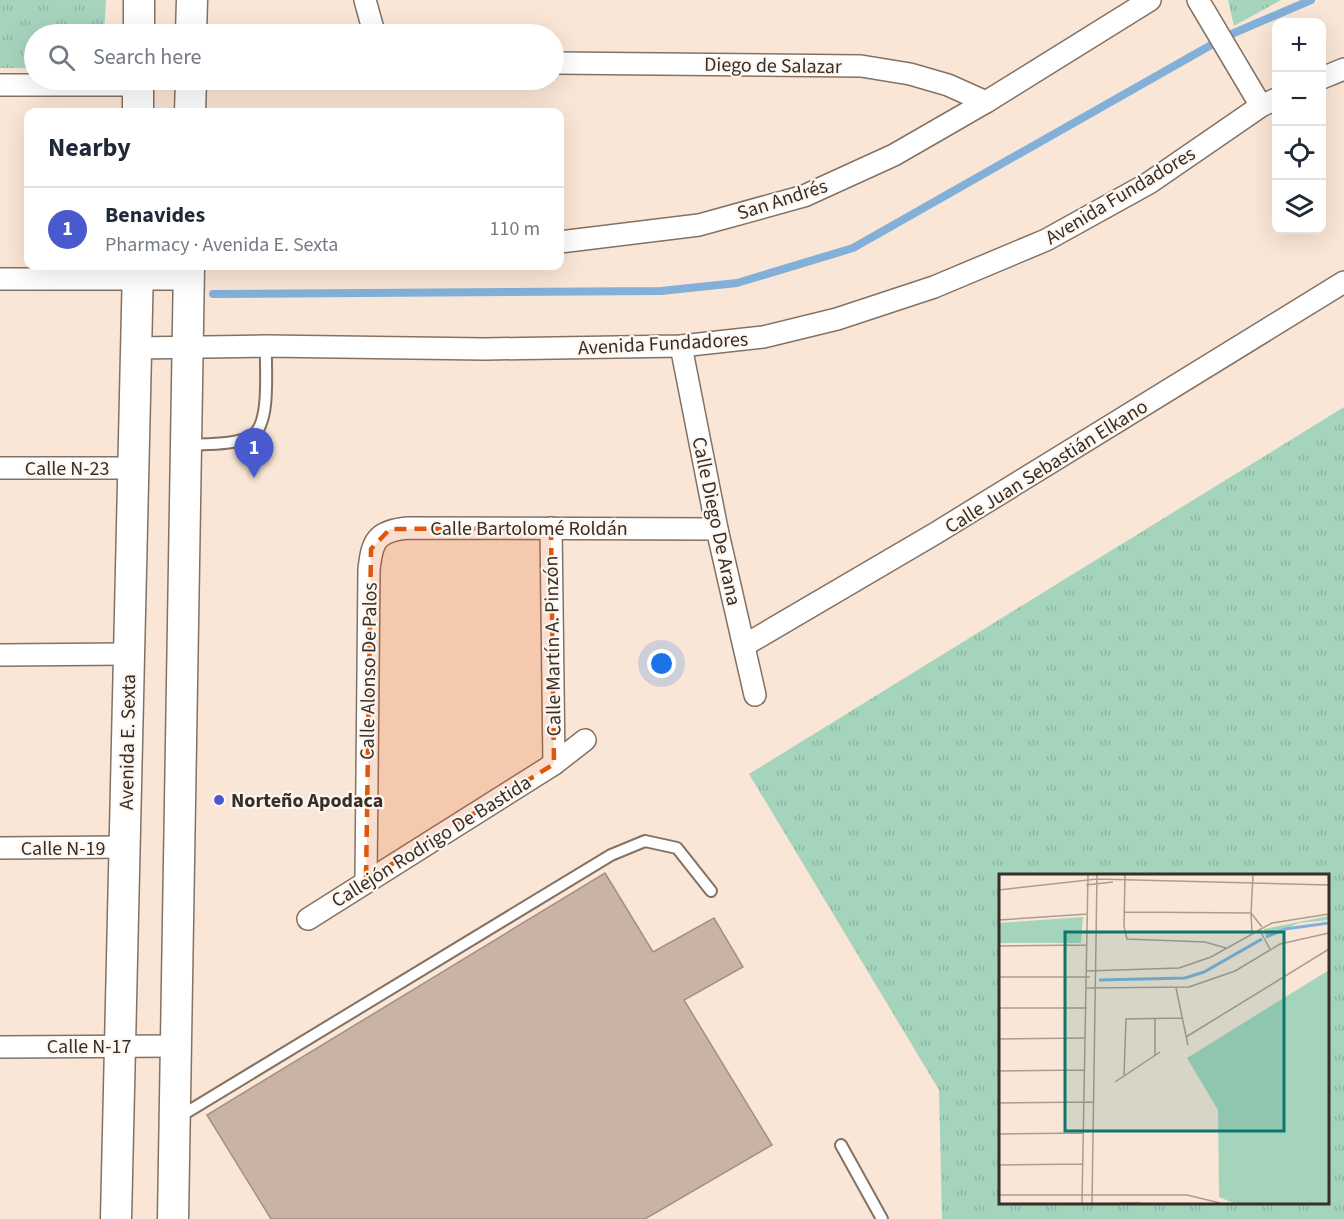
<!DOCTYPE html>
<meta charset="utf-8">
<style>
:root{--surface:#fff;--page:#f6f6f7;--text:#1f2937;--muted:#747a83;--line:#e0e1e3;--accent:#495acf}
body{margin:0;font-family:"Source Sans 3",sans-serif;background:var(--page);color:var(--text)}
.controls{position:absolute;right:18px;top:18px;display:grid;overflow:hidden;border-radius:12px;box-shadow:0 6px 24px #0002}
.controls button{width:54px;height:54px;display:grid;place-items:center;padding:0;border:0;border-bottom:2px solid var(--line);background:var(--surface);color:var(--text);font:30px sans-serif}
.you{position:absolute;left:662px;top:664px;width:21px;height:21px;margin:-15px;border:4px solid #fff;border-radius:50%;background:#1a73e8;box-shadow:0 0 0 9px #1a73e833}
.badge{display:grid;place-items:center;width:39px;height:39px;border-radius:50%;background:var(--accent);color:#fff;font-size:20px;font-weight:700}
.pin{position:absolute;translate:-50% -50px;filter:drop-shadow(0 2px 3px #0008)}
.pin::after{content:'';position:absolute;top:32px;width:21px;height:18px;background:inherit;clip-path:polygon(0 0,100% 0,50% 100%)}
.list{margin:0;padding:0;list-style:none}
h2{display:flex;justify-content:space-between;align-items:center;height:78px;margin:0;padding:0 24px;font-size:26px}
h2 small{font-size:20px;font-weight:400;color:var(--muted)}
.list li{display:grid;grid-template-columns:39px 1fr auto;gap:18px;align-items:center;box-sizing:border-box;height:84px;padding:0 24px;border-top:2px solid var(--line)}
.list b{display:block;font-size:22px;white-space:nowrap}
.list p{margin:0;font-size:20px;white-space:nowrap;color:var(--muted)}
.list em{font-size:20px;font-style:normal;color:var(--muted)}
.icon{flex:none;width:33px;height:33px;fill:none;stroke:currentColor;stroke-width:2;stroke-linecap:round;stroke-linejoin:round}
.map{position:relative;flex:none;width:1344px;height:1219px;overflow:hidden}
.search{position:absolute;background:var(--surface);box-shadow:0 6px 24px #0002;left:24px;top:24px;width:540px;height:66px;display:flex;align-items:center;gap:15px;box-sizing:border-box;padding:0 21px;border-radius:33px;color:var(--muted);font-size:22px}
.panel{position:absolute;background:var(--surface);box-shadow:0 6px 24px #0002;left:24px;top:108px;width:540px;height:162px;border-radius:12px}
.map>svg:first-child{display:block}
.grass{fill:url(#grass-tufts);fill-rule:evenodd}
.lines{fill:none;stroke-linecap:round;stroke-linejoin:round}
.stream{stroke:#82b0d9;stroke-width:8}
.building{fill:#c9b3a7;stroke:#a48f84;stroke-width:1.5}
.lane-casing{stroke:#837264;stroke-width:14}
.street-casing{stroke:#837264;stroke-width:24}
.secondary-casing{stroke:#837264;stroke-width:33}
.lane{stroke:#fff;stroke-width:10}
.street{stroke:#fff;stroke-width:21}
.secondary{stroke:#fff;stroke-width:30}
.marked{fill:#df570d;fill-opacity:0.2;stroke:#df570d;stroke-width:4.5;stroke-dasharray:12 8;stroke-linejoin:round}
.poi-dot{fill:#495acf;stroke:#fef6ef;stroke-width:2}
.labels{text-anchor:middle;stroke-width:4.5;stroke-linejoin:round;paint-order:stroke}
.street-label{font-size:20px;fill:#362e28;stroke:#fef6ef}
.poi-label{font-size:20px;font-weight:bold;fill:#362e28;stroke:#fef6ef;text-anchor:start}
.inset-river{fill:none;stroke:#82b0d9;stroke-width:3}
.inset-road{fill:none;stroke:#ac9c90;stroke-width:1.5}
.view{fill:#0f766e;fill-opacity:0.15;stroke:#0f766e;stroke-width:3}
.inset-edge{fill:none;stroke:#362e28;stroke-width:3}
</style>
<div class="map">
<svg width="1344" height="1219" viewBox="0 0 1344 1219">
<defs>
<pattern id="grass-tufts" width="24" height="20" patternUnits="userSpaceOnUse" patternTransform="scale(1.5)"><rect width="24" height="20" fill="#a5d4bd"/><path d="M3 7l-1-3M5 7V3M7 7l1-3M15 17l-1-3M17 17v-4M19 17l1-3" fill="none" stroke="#8fb6a2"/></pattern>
</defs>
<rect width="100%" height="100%" fill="#fae6d6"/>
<g class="grass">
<path d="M0,0H106L104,34H34V68H0Z"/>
<path d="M1228,0H1281L1234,26Z"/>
<path d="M1344,407V1219H942L939,1090L749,774ZM1000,876H1328V1202H1000Z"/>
</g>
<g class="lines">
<path class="stream" d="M213,294L661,291L737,283L853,248L1227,36L1311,0"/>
</g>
<path class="building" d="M605,873L653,952L714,918L743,967L684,1000L772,1145L645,1219H271L207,1115Z"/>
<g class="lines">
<defs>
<g id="lane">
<path d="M189,445C206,444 239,445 253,435C271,422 265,368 266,346"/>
<path d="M179,1117L611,855L645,841L677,848L711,891"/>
<path d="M841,1145L882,1219"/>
</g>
<g id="street">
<path d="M365,0L373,29L377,34"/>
<path d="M1198,0L1261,106"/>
<path d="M554,63L861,66L910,74L948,85L986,102"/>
<path d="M1322,78L1344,69"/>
<path d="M0,85H138"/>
<path d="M560,242L699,225L804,196L894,155L986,102L1150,0"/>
<path d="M0,279H190"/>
<path d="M681,346L717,529L755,695"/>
<path d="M137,348L266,346L485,349L681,346L763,337L837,319L934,287L1046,240L1149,183L1261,106L1276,99"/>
<path d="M0,468H134"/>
<path d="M551,528L554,764"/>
<path d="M745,645L936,533L1344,282"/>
<path d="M0,655L129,654"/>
<path d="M0,848L125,847"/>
<path d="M366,880L369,570C372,540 377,531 408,528L717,529"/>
<path d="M308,919L554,764L585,740"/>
<path d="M0,1047L177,1046"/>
</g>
<g id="secondary">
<path d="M139,34V0"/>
<path d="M191,34L192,0"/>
<path d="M138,112V80"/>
<path d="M190,112L191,80"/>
<path d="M116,1219L138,266"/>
<path d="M173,1219L189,266"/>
</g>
</defs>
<use href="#lane" class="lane-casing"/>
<use href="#street" class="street-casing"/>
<use href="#secondary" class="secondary-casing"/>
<use href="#lane" class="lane"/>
<use href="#street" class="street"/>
<use href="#secondary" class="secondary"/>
</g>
<path class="marked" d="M551,528L554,764L366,880L371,549L390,529Z"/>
<circle class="poi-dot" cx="219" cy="800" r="6"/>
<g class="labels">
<g class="street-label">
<text transform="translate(773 65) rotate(1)" y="7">Diego de Salazar</text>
<text transform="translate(1120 195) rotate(-31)" y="7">Avenida Fundadores</text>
<text transform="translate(782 199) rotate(-18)" y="7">San Andrés</text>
<text transform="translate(663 343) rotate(-3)" y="7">Avenida Fundadores</text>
<text transform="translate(1046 466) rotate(-32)" y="7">Calle Juan Sebastián Elkano</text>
<text x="67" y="475">Calle N-23</text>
<text transform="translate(717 521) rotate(78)" y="7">Calle Diego De Arana</text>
<text x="529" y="535">Calle Bartolomé Roldán</text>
<text transform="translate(552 646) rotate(-91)" y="7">Calle Martín A. Pinzón</text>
<text transform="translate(368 671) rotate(-89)" y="7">Calle Alonso De Palos</text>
<text transform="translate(127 742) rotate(-89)" y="7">Avenida E. Sexta</text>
<text transform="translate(431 841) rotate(-32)" y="7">Callejón Rodrigo De Bastida</text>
<text x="63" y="855">Calle N-19</text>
<text x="89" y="1053">Calle N-17</text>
</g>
<g class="poi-label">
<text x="231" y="807">Norteño Apodaca</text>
</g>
</g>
<g transform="translate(999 874)">
<rect width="330" height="330" fill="#fae6d6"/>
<path d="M330,42V46L300,49L267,62L265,55ZM84,43L82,69H0V49ZM330,96V329H234L220,323L219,236L188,184Z" fill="#a5d4bd"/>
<path class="inset-river" d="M267,63L286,55L330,49M100,106L186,104L205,98L263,65"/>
<path class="inset-road" d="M126,1L125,52L128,65L206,68L227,74M254,1L252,39L263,53M87,11L114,8M0,16L98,5L330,11M125,38L252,39L253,58M0,46L89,40M260,55L271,75M0,72L88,71M88,97L180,94L212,83L273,49L330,40M0,103H91M88,114L190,113L236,97L281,70L330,59M177,114L189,171M0,134H88M156,144V182M187,163L330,75M0,165L87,164M0,197L86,196M125,201L127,145L183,144M116,208L161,178M0,229L95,228M0,260L85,259M0,291L84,290M0,321H188L221,329M83,329L89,1M93,329L98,1M121,329H142"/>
<path class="view" d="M66,58H285V257H66Z"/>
<rect width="330" height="330" class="inset-edge"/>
</g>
</svg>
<div class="controls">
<button>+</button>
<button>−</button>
<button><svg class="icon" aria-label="locate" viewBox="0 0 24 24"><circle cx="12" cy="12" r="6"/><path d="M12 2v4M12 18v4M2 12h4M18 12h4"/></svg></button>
<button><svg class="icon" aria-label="layers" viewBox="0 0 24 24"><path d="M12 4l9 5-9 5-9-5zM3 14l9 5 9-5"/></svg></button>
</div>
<div class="you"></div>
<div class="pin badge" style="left:254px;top:478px">1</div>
<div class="search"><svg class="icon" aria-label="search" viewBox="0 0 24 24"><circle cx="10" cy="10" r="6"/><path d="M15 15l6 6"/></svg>Search here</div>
<section class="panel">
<h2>Nearby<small></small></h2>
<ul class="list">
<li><span class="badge">1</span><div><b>Benavides</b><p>Pharmacy · Avenida E. Sexta</p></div><em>110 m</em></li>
</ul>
</section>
</div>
